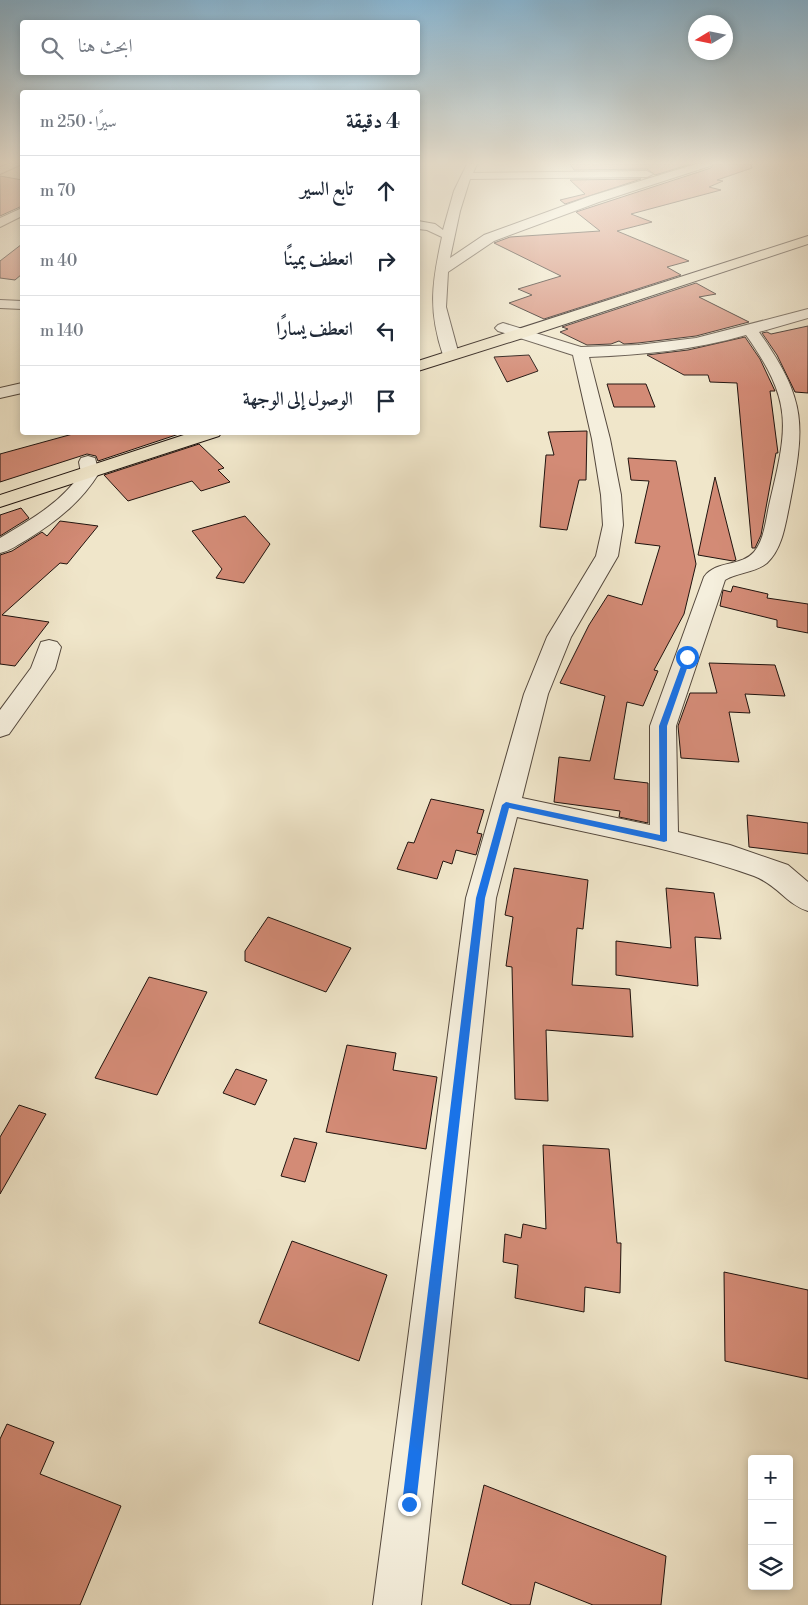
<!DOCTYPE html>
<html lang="ar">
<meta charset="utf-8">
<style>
:root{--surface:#fff;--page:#f6f6f7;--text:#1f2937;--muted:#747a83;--line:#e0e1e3}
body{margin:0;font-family:"Libre Bodoni",Amiri,serif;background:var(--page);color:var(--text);direction:rtl}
.controls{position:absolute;right:15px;bottom:15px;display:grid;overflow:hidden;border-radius:5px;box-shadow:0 2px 8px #0003}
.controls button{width:45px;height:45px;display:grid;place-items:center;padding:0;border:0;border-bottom:1px solid var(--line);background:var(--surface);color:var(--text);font:25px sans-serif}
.compass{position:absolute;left:688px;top:15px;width:45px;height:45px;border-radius:50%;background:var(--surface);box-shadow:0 2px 8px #0003;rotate:260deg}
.stop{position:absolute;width:15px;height:15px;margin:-11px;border:4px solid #1a73e8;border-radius:50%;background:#fff}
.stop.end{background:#1a73e8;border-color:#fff;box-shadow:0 1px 5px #0008}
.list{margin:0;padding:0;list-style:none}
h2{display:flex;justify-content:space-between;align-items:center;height:65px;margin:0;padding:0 20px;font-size:21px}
h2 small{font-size:16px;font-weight:400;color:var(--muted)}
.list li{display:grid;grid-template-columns:32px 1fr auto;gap:15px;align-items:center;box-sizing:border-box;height:70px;padding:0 20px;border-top:1px solid var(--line)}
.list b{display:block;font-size:19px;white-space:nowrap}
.list em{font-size:16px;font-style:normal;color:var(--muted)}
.icon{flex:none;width:28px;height:28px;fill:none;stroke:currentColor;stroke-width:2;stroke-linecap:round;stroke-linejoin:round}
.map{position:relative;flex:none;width:808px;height:1605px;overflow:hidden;direction:ltr}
.search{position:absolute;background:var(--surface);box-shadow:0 2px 8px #0003;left:20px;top:20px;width:400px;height:55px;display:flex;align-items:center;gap:12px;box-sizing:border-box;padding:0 18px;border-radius:5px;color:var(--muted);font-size:19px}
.panel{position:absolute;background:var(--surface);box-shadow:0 2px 8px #0003;left:20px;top:90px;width:400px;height:345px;border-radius:5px;direction:rtl}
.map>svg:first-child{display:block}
.building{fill:#d38b76;stroke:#20130e}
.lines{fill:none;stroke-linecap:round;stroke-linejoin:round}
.minor-casing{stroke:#54483d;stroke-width:2}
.major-casing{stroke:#20130e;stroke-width:2}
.minor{fill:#f5efdd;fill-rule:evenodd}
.major{fill:#f0e6ca;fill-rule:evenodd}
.route{fill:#1a73e8}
</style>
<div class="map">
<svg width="808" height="1605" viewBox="0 0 808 1605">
<rect width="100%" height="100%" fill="#f0e6ca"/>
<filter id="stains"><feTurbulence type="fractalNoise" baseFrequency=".004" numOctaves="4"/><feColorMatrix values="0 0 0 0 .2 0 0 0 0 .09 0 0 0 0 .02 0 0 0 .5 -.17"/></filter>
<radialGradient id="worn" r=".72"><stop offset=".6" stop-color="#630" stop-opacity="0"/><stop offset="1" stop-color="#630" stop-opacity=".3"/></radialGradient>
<g class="building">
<path d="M570,164H691L655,175L647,169L574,170Z"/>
<path d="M713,164H751L752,168L717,180L723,181L709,187L721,190L631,214L652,222L617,231L689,261L667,267L681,275L544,319L509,303L532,295L518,289L561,276L494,243L510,237L600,231L576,212L711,168Z"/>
<path d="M0,176L22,180V206L0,216Z"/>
<path d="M641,179L565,204L560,200L585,194L570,180Z"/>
<path d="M22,244V274L15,280L0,278V261Z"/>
<path d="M696,283L716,294L699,297L749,322L696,336L638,343L624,344L619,341L611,344L587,345L560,332L568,329L562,327Z"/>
<path d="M808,326V393L795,392L777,355L762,333L767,332L771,334Z"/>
<path d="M745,337L760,359L775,391H770L778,453H776L761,535L755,548H752L737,383L710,382L708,375H684L647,355L688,350Z"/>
<path d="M529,355L538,371L507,382L494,357Z"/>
<path d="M607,384H646L655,407H614Z"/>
<path d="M587,431L586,480H579L567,530L540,527L546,455H554L548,432Z"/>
<path d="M80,432H185L98,461L96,456L87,454L0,482V454Z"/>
<path d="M199,444L224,468L218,470L230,482L201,491L192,481L128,501L104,475Z"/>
<path d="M628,458L676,461L696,564L684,614L654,670L658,671L643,706L627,702L614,779L648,783V823L619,817L620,811L554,802L559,757L590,761L605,696L560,683L589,625L608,595L642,605L660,546L635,543L649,481L631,480Z"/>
<path d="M715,477L736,560L733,561L698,555Z"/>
<path d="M21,508L29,518L0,536V515Z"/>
<path d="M245,516L270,544L244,583L216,578L222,569L192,531Z"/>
<path d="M60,521L98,526L67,564L60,563L2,615L49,622L15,666L0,664V555L12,551L42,532L47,536Z"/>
<path d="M733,586L768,594L767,598L808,604V633L777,627V620L720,606L723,590L731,592Z"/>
<path d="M709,663L775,665L785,696L745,694L750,713L729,712L739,762L681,758L678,726L690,693H717Z"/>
<path d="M431,799L484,810L477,833L482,834L476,855L456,850L452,864L443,861L437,879L397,869L408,842L414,843Z"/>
<path d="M747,815L808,823V854L749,847Z"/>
<path d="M514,868L588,880L583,929L577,928L572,985L630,989L633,1037L546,1030L548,1101L515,1099L512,967L506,966L513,917L505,915Z"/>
<path d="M666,888L714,893L721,939L695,937L698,986L616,975V941L671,948Z"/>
<path d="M268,917L351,948L326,992L245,961V951Z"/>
<path d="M149,977L207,992L157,1095L95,1078Z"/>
<path d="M347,1045L396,1053L393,1070L437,1077L426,1149L326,1132Z"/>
<path d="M236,1069L267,1080L255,1105L223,1093Z"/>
<path d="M19,1105L46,1114L0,1194V1137Z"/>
<path d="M294,1138L317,1143L305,1182L281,1176Z"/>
<path d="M543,1145L609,1149L617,1243H621L620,1293L585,1287L584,1312L515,1298L518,1265L503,1262L505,1234L521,1238L523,1224L546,1229Z"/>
<path d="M292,1241L387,1275L359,1361L259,1323Z"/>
<path d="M724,1272L808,1290V1379L725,1361Z"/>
<path d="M7,1424L54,1442L40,1474L121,1506L80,1605H0V1439Z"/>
<path d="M484,1485L666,1556L661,1605H593L535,1582L530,1605H512L462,1584Z"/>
</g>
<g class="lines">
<defs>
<g id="minor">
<path d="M8,164H22L0,174V167Z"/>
<path d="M467,164H477L473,173L647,171L653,174L647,177L470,179L460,211L450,258L484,235L591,196L696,164H711L710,166L599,202L494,241L448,272L446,307L459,355L457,358H445L443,355C428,310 432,283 442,237L427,230L418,229V221L435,224L443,230L454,191Z"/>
<path d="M22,208V216L0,227V218Z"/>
<path d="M0,300L22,301V309L0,308Z"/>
<path d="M808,309V318L759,332C808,402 805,425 789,507C785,526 782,549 767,563C755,573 738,572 725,580L676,726L678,832L730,845L788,865L808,882V911C786,904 778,885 754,876C678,849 596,835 517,817L496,898L421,1605H373L466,898L524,694L547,637L596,556L603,525L601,495L592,439L573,355L498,331L495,328L498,325L503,323L581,347L638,345L696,338ZM746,335C793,401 788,426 770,501C766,517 765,539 754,552C741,567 716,560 704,577L650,726V825L522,798L548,694L571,637L618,556L623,525L621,495L610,439L589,357C643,355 694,350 746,335Z"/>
<path d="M22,383V393L0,398V388Z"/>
<path d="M88,456L95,458L99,473C81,502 57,521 28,539C19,544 10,551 0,553V538C30,520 61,503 81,473L79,462L81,458Z"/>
<path d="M49,640L57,642L61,647L55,669L9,734L0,737V710L31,668L41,642Z"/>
</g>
<g id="major">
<path d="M808,236V244L526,337L418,371V361Z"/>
<path d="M193,432H222L219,436L0,507V495Z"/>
</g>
</defs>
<use href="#minor" class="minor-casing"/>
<use href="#major" class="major-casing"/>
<use href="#minor" class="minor"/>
<use href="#major" class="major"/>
</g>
<linearGradient id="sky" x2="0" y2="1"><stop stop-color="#89b8d6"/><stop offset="0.42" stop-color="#f8f4e7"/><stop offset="1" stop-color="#f8f4e7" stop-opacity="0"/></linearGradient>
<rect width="808" height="388" fill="url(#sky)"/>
<path class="route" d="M685,655L691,657L667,726V841L664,842L509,808L485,898L416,1504L414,1509L409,1511L404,1509L402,1504L476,898L502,805L506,802L660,835L659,726Z"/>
<rect width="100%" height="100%" filter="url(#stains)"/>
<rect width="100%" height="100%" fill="url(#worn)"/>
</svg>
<div class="controls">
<button>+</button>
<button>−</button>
<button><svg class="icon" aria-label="layers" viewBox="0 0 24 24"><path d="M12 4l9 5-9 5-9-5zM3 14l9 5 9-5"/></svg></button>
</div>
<svg class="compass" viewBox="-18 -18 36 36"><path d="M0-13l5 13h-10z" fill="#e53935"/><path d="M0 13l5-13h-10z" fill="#747a83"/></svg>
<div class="stop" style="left:687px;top:657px"></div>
<div class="stop end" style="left:409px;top:1504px"></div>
<div class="search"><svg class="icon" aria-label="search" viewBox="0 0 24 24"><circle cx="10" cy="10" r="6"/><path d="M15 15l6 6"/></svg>ابحث هنا</div>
<section class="panel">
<h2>4 دقيقة<small>سيرًا · 250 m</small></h2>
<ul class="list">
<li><svg class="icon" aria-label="ahead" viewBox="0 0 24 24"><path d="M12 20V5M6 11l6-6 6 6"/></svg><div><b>تابع السير</b></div><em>70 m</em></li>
<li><svg class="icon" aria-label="right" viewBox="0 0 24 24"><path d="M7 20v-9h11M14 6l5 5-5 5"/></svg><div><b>انعطف يمينًا</b></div><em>40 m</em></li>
<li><svg class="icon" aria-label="left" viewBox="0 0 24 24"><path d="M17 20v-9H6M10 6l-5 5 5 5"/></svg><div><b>انعطف يسارًا</b></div><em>140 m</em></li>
<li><svg class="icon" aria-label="arrive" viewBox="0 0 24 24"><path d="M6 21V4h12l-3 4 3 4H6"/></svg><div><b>الوصول إلى الوجهة</b></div></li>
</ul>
</section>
</div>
